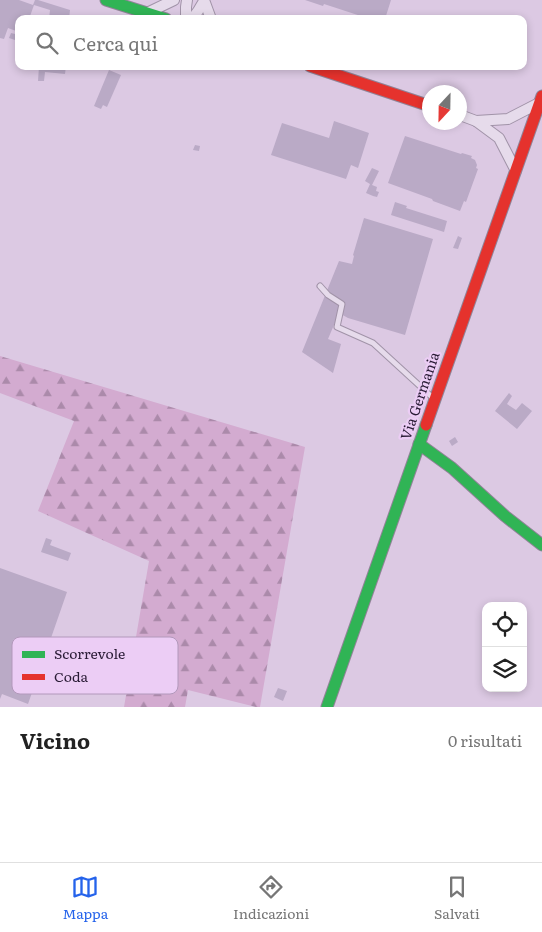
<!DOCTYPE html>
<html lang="it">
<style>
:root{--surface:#fff;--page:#f2f2f2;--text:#222;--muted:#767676;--line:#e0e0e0;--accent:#2563eb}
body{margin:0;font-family:Literata,serif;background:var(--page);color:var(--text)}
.controls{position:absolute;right:15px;bottom:15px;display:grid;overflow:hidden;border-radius:10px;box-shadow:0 2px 8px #0003}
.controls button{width:45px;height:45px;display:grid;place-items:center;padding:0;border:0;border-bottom:1px solid var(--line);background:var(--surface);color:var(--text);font:25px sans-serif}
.compass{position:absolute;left:422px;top:85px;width:45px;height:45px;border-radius:50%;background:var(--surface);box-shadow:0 2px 8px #0003;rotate:202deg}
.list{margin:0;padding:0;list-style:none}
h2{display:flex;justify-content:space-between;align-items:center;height:65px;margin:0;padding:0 20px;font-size:21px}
h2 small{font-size:16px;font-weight:400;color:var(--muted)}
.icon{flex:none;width:28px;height:28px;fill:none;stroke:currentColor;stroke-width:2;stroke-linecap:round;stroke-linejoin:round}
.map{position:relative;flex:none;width:542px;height:707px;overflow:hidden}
.search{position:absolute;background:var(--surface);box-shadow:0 2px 8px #0003;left:15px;right:15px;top:15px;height:55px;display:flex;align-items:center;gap:12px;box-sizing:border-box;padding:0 18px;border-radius:10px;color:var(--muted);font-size:19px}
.sheet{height:155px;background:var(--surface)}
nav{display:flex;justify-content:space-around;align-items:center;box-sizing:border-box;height:70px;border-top:1px solid var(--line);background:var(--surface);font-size:14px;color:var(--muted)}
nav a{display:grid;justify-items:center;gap:2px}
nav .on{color:var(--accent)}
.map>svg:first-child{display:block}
.forest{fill:url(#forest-firs)}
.building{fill:#baaac6}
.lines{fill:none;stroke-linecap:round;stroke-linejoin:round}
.lane-casing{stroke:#a193a8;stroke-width:7}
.street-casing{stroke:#a193a8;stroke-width:12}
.fast-casing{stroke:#908397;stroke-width:13}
.jam-casing{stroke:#908397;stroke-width:13}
.lane{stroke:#e6dbeb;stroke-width:5}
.street{stroke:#e6dbeb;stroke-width:10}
.fast{stroke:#30b455;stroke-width:11}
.jam{stroke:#e5322d;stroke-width:11}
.labels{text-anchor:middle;stroke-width:4.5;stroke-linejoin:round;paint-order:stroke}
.street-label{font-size:14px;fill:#291b35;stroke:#eccdf5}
.key{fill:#eccdf5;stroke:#b298bb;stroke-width:1}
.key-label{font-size:14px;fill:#291b35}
</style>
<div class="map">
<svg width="542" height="707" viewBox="0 0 542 707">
<defs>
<pattern id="forest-firs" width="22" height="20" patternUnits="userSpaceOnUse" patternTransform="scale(1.25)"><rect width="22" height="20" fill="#d3abd0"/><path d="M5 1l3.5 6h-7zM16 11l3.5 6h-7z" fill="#ab8aaa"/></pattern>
</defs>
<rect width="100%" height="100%" fill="#dcc9e3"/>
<path class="forest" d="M0,356L305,447L260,707H256L188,690L185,707H124L149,561L38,511L74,421L0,393Z"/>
<g class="building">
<path d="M0,0H19L33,5L35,0H38L70,10L69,19H49L50,10L34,5L29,19H19V32L8,28L4,39L0,38Z"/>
<path d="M305,0H391L385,19H370L324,4L323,6Z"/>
<path d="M11,33L19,35L18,41L9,38Z"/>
<path d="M39,66H66L65,74L45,72L44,81H38Z"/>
<path d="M109,70L121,75L107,107L103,105L101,109L94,106Z"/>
<path d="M334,121L369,133L358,168L351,165L346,179L271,155L282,123L329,138Z"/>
<path d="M405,136L461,154L462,153L472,156L471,158L475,160L477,165L476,168L478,169L466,202L464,201L460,211L433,201L432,199L388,183Z"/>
<path d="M195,145L200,146L199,151L193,150Z"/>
<path d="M372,168L379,171L372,185L377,187L376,191L379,192L377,197L373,196L366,193L370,184L365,181Z"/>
<path d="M395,202L407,206L406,208L447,221L444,232L391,215Z"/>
<path d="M364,218L433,239L405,335L348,318L339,313L328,339L341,344L333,373L302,352L339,261L352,264L354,256L353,255Z"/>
<path d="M458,236L462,238L458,249L453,248Z"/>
<path d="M509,393L512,396L507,404L516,410L522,403L532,411L517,429L495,411Z"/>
<path d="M455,437L458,442L452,446L449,441Z"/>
<path d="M46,538L52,540L50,545L71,553L68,561L41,552Z"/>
<path d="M0,568L67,592L28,704L2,694L0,699Z"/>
<path d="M278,688L287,691L283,701L274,697Z"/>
</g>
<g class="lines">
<defs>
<path id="lane" d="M320,286L328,295L342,304L337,327L373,343L433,398"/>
<g id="street">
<path d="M204,0L211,19"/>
<path d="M147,13L174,0"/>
<path d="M186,19V7L187,0"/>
<path d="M192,19L198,11L204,1"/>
<path d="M460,115L476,121L499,138L516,171"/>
<path d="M476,121L508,119L539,103"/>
</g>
<g id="fast">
<path d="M106,0L166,19"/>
<path d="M419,444L452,468L505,516L542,545"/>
<path d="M327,707L426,425"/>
</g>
<g id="jam">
<path d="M310,66L430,106"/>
<path d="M426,425L542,96"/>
</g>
</defs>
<use href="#lane" class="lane-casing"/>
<use href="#street" class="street-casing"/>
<use href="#fast" class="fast-casing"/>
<use href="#jam" class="jam-casing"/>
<use href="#lane" class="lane"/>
<use href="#street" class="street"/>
<use href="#fast" class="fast"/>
<use href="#jam" class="jam"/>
</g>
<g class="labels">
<g class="street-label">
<text transform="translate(420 396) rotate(-71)" y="5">Via Germania</text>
</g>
</g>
<rect x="12" y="637" width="166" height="57" rx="8" class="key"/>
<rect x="22" y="651" width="23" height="7" fill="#30b455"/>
<rect x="22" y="674" width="23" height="6" fill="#e5322d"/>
<g class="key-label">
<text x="54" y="659">Scorrevole</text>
<text x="54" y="682">Coda</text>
</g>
</svg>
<div class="controls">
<button><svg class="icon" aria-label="locate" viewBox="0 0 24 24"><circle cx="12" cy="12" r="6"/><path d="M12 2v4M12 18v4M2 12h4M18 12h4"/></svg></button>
<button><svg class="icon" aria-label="layers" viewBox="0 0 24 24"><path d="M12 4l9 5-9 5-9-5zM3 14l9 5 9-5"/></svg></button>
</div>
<svg class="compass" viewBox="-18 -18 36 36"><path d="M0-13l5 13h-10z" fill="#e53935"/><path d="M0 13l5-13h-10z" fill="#767676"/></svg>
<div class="search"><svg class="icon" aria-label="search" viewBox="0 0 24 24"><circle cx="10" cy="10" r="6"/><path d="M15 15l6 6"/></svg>Cerca qui</div>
</div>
<section class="sheet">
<h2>Vicino<small>0 risultati</small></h2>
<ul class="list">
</ul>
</section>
<nav>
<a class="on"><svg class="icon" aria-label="map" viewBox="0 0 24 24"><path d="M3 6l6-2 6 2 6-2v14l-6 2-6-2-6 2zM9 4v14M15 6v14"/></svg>Mappa</a>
<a><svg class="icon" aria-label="directions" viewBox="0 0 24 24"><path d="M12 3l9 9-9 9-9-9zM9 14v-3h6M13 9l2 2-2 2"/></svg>Indicazioni</a>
<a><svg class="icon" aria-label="saved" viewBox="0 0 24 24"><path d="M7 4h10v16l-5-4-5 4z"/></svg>Salvati</a>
</nav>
